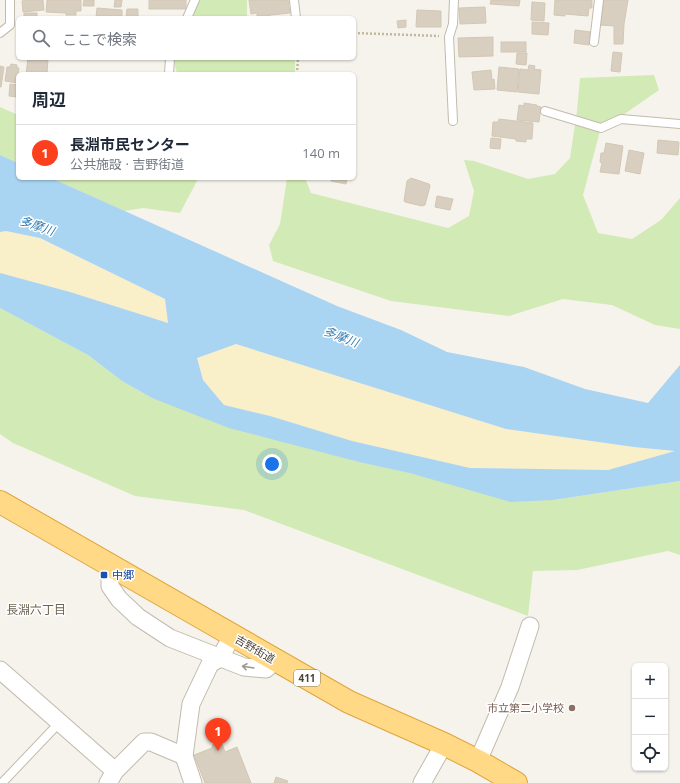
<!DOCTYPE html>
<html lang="ja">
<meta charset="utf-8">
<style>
:root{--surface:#fff;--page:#f6f6f7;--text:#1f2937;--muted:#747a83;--line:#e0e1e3;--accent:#fc3f1d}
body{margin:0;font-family:"Open Sans","Noto Sans JP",sans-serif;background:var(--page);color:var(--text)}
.controls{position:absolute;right:12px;bottom:12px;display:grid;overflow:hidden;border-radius:6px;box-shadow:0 1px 3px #0004}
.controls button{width:36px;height:36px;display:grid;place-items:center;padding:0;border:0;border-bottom:1px solid var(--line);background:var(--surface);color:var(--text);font:20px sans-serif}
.you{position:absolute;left:272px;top:464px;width:14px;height:14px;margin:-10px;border:3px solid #fff;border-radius:50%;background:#1a73e8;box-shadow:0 0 0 6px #1a73e833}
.badge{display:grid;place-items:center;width:26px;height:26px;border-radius:50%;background:var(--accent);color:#fff;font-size:13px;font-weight:700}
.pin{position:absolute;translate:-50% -33px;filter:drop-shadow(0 1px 2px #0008)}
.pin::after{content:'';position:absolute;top:21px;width:14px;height:12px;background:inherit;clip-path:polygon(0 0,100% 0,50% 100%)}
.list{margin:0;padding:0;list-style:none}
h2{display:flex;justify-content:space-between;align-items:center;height:52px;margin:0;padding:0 16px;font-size:17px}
h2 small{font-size:13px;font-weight:400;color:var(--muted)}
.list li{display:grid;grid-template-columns:26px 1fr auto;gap:12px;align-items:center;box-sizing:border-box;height:56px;padding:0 16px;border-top:1px solid var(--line)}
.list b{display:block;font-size:15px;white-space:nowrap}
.list p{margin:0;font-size:13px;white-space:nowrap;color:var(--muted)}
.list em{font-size:13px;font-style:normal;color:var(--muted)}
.icon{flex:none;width:22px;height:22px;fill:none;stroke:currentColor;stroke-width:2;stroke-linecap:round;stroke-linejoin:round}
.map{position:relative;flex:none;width:680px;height:783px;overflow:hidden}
.search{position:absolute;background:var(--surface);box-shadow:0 1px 3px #0004;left:16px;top:16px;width:340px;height:44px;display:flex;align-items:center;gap:10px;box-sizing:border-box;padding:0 14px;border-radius:6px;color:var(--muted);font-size:15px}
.panel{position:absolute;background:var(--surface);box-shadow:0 1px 3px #0004;left:16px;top:72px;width:340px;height:108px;border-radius:6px}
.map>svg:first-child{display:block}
.green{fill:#d2eab5}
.sand{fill:#f9efc9}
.water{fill:#a9d4f2;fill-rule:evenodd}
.building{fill:#d8cfc1;stroke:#d3c7b4}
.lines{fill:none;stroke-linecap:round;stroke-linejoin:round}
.service-casing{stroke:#c2bbae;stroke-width:10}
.minor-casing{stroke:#c2bbae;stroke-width:19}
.trunk-casing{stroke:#e0a43c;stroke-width:24}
.path{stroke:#c4b79f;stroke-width:2.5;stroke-dasharray:2 2;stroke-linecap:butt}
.service{stroke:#fff;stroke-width:8}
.minor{stroke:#fff;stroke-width:17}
.trunk{stroke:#ffd985;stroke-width:22}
.oneway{stroke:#9c9892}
.transit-dot{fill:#1a4fb4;stroke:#fff;stroke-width:1.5}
.education-dot{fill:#8d6e63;stroke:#fff;stroke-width:1.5}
.labels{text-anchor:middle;stroke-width:3;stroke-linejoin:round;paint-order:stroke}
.shield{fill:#fff;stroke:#817c74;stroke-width:1}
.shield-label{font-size:10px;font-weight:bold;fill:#4b4439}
.transit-label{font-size:11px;fill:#164399;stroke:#fff;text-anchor:start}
.street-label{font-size:11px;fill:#4b4439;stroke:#fff}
.education-label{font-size:11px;fill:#785e54;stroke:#fff;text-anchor:end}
.water-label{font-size:12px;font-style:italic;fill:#2e7ab2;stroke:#fff}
.neighbourhood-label{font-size:12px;fill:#6e6250;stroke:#fff}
</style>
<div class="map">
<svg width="680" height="783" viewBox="0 0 680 783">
<rect width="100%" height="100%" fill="#f6f3ec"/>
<g class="green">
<path d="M199,0H247V18H191Z"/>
<path d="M174,58H295V74H177L174,61Z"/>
<path d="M654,75L659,90L600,131L583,195L598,233L632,239L661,220L680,198V329L655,325L612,305L563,299L509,316L391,301L273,261L269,245L280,224L287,178H305L311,193L448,228L469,216L474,191L464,160L474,161L528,179L555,174L570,158L577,111L580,78Z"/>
<path d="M0,107L18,115V163L0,155Z"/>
<path d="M51,178H196L198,179L180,213L143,208L124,211Z"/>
<path d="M0,308L88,355L122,381L152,398L363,463L553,500L680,481V555L668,551L577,570L533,571L528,616L244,510L135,496L13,443L0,434Z"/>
</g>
<g class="sand">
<path d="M6,231L39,238L165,299L168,323L70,292L0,273V232Z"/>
<path d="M236,343L506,429L634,447L676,451L608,470L470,468L352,441L270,416L224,405L203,380L197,358Z"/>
</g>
<path class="water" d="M0,155L18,163V178H51L337,306L401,330L447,352L524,367L585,389L648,403L680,365V481L553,500L511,502L410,473L363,463L229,428L152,398L122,381L88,355L0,308V273L70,292L168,323L165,299L40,238L6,231L0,232ZM236,344L506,429L634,447L675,451L608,470L470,468L352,441L270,416L224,405L203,380L197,358Z"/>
<g class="building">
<path d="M24,0H43L44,10L23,12L22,1Z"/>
<path d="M47,0H81V11H76V15H66V13L46,12Z"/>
<path d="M84,0H94V6H83Z"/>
<path d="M115,0H122L121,7H114Z"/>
<rect x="149" y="0" width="37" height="9"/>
<path d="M249,0H288L290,13L270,15V18H257V13L251,14Z"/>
<path d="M491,0H520L519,6L490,4Z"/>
<path d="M555,0H592V8H589L588,16L565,14V16L554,15Z"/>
<path d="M604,0H628L624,24L623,44H614V26L600,25Z"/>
<path d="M532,2L545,3L544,21L531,20Z"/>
<path d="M485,7L486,23L460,24L459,8Z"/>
<path d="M97,8L122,10V18H96Z"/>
<path d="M127,9H138V18H126Z"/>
<path d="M417,10L441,11V27H416Z"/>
<rect x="24" y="13" width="13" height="5"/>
<path d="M406,20V27L398,28L397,21Z"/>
<path d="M532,22L549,23L548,35L532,34Z"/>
<path d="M575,30L591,32L589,45L574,43Z"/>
<path d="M493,37V56L459,57L458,38Z"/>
<rect x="501" y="42" width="25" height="10"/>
<path d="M613,52L622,53L620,72L611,71Z"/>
<path d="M517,53H527L526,65L516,64Z"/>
<path d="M28,58H48L47,74H26Z"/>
<path d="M11,64L17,65V68H19L17,83L5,81L7,67H10Z"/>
<path d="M529,65L535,66L534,69L541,70L539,94L518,92L520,69L528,70Z"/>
<path d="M0,66L4,67L1,87H0Z"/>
<path d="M499,67L519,69L517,92L497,90Z"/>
<path d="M491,70L492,80L494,79L495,89L474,90L472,72Z"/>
<path d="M10,84L18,85L17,97L9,96Z"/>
<path d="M524,103L537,105V106L541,107L539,122L517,120L519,105L524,106Z"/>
<path d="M499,119L533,123L532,139H526V142L516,141V139L492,136L493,122H498Z"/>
<path d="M491,138L501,139L500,149L490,148Z"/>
<path d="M658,140L679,142L678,155L657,153Z"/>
<path d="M606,143L623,146L619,174L600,172L602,163L600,162L601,153H604Z"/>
<path d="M629,150L644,153L640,174L625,171Z"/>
<path d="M331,178H347L346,184L331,181Z"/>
<path d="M411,178L429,184L430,186L425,205L422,206L405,202L404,201L407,181Z"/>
<path d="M437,196L453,199L450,210L435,207Z"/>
<path d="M218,742L222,744L225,752L237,747L251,783H205L194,755L212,748L213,744Z"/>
<path d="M276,777L288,781L287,783H274Z"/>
</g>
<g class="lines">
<defs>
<g id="service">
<path d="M294,0L296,18"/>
<path d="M187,18L195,0"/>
<path d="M0,33L10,25V0"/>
<path d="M594,42L599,0"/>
<path d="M169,74L170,58"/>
<path d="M545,111L601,128L621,119L680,124"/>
<path d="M453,121L449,37L453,24L454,0"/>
<path d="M2,783L60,722"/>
</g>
<g id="minor">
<path d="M115,568L110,578V586L119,599L138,617L170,638L244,667L266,669L275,660"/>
<path d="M0,670L115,771"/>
<path d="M478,761L510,687L530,626"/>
<path d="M108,783L115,771L144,742H151L184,756"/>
<path d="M193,783L184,756L191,704L210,664L220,658L232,636"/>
<path d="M422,783L444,744"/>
</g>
<path id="trunk" d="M0,502L349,702L444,744L478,761L516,783"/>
</defs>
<use href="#service" class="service-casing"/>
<use href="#minor" class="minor-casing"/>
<use href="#trunk" class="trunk-casing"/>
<g class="path">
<path d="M354,33L439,36"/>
<path d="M297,74L298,58"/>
</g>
<use href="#service" class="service"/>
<use href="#minor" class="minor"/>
<use href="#trunk" class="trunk"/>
</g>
<defs><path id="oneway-shaft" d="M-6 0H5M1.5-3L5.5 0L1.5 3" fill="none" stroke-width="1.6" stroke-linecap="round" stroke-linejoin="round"/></defs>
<use class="oneway" href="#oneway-shaft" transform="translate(248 667) rotate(-171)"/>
<rect class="transit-dot" x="100" y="571" width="8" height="8" rx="2"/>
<circle class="education-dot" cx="572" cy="708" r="4"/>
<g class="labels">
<rect class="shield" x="294" y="670" width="26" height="16" rx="3"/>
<g class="shield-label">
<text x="307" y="682">411</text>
</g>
<g class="transit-label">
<text x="112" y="579">中郷</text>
</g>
<g class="street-label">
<text transform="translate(255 649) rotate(30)" y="4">吉野街道</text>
</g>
<g class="education-label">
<text x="564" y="712">市立第二小学校</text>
</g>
<g class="water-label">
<text transform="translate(37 226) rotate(19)" y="4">多摩川</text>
<text transform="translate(341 337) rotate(21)" y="4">多摩川</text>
</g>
<g class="neighbourhood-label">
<text x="36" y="614">長淵六丁目</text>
</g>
</g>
</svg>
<div class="controls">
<button>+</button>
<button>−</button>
<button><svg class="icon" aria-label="locate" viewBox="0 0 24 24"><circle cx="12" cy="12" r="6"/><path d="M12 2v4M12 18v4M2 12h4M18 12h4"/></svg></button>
</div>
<div class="you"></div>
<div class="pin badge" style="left:218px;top:751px">1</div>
<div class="search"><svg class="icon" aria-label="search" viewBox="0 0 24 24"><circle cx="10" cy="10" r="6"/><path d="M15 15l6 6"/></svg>ここで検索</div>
<section class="panel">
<h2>周辺<small></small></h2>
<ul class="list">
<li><span class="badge">1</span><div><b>長淵市民センター</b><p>公共施設 · 吉野街道</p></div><em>140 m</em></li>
</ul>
</section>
</div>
